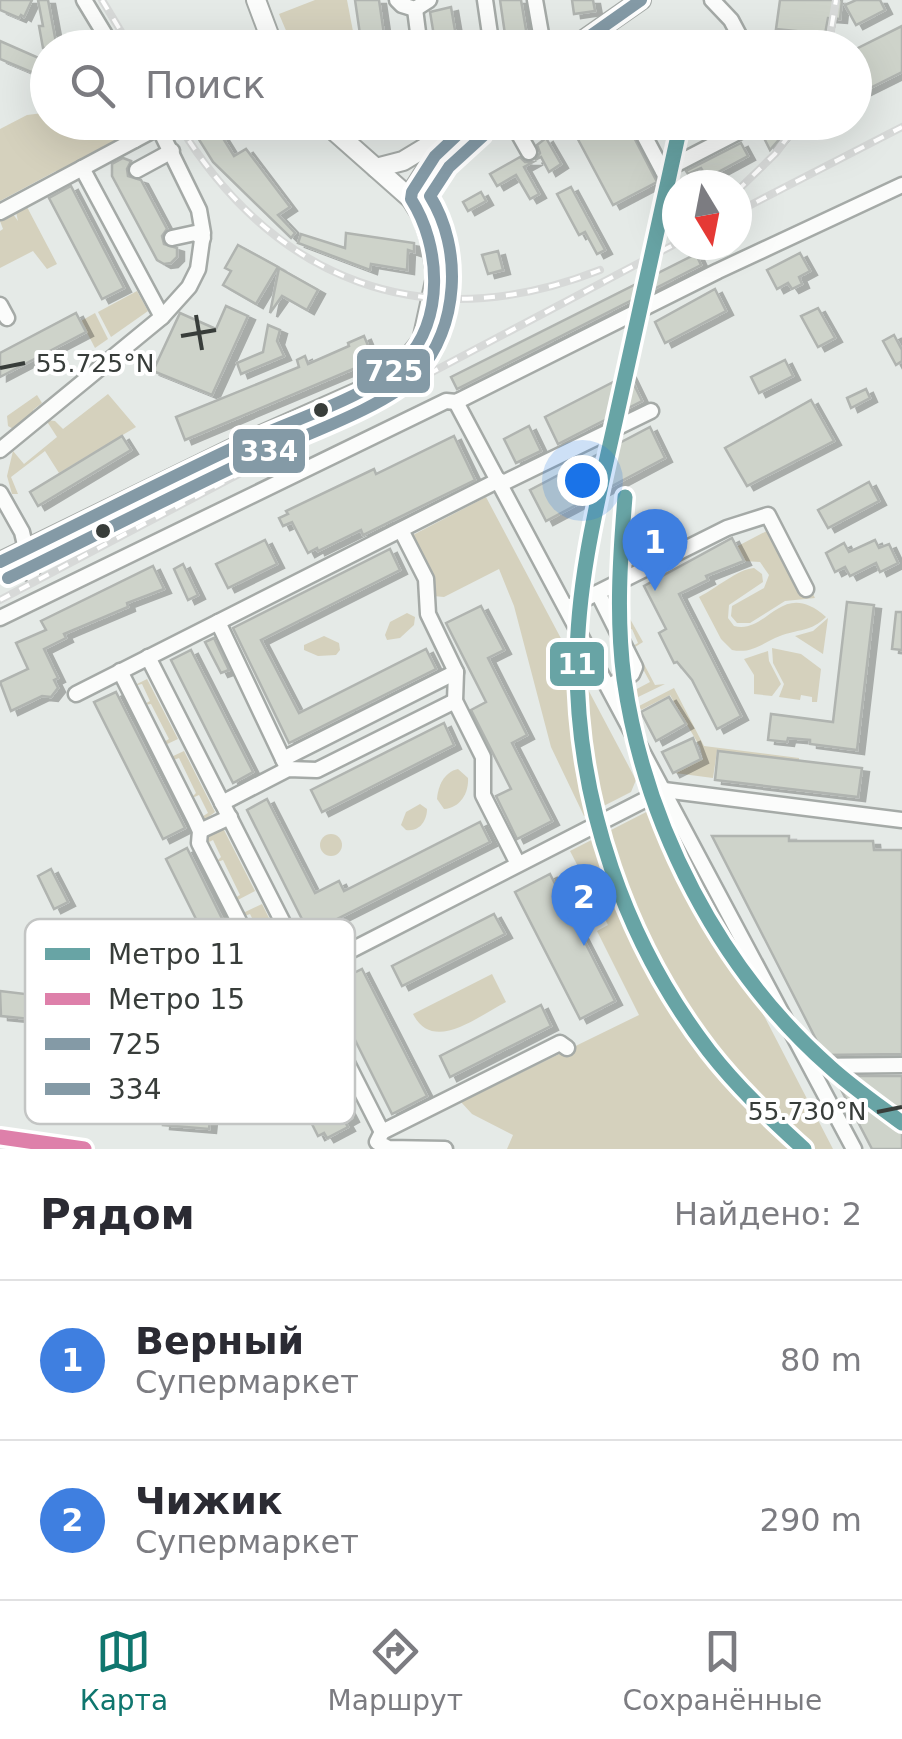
<!DOCTYPE html>
<html lang="ru">
<meta charset="utf-8">
<style>
:root{--surface:#fff;--page:#f7f7f7;--text:#2b2b33;--muted:#7c7c81;--line:#e1e1e2;--accent:#0f766e}
body{margin:0;font-family:"DejaVu Sans",sans-serif;background:var(--page);color:var(--text)}
.compass{position:absolute;left:662px;top:170px;width:90px;height:90px;border-radius:50%;background:var(--surface);box-shadow:0 10px 40px #0002;rotate:170deg}
.you{position:absolute;left:582px;top:480px;width:35px;height:35px;margin:-25px;border:8px solid #fff;border-radius:50%;background:#1a73e8;box-shadow:0 0 0 15px #1a73e833}
.badge{display:grid;place-items:center;width:65px;height:65px;border-radius:50%;background:var(--accent);color:#fff;font-size:32px;font-weight:700}
.pin{position:absolute;translate:-50% -82px;filter:drop-shadow(0 2px 5px #0008)}
.pin::after{content:'';position:absolute;top:52px;width:35px;height:30px;background:inherit;clip-path:polygon(0 0,100% 0,50% 100%)}
.list{margin:0;padding:0;list-style:none}
h2{display:flex;justify-content:space-between;align-items:center;height:130px;margin:0;padding:0 40px;font-size:42px}
h2 small{font-size:32px;font-weight:400;color:var(--muted)}
.list li{display:grid;grid-template-columns:65px 1fr auto;gap:30px;align-items:center;box-sizing:border-box;height:160px;padding:0 40px;border-top:2px solid var(--line)}
.list b{display:block;font-size:38px;white-space:nowrap}
.list p{margin:0;font-size:32px;white-space:nowrap;color:var(--muted)}
.list em{font-size:32px;font-style:normal;color:var(--muted)}
.icon{flex:none;width:55px;height:55px;fill:none;stroke:currentColor;stroke-width:2;stroke-linecap:round;stroke-linejoin:round}
.map{position:relative;flex:none;width:902px;height:1149px;overflow:hidden}
.search{position:absolute;background:var(--surface);box-shadow:0 10px 40px #0002;left:30px;right:30px;top:30px;height:110px;display:flex;align-items:center;gap:25px;box-sizing:border-box;padding:0 35px;border-radius:55px;color:var(--muted);font-size:38px}
.sheet{height:450px;background:var(--surface)}
nav{display:flex;justify-content:space-around;align-items:center;box-sizing:border-box;height:140px;border-top:2px solid var(--line);background:var(--surface);font-size:28px;color:var(--muted)}
nav a{display:grid;justify-items:center;gap:5px}
nav .on{color:var(--accent)}
.map>svg:first-child{display:block}
.green{fill:#d5d1bd}
.building{fill:#ced3ca;stroke:#b0b4b0;stroke-width:2.5;filter:url(#shadow)}
.lines{fill:none;stroke-linecap:round;stroke-linejoin:round}
.minor-casing{stroke:#a5aaa7;stroke-width:19}
.major-casing{stroke:#a5aaa7;stroke-width:22}
.minor{stroke:#fbfcfb;stroke-width:14}
.major{stroke:#fbfcfb;stroke-width:18}
.rail-casing{stroke:#d7d9d8;stroke-width:8}
.rail{stroke:#fff;stroke-width:4;stroke-dasharray:11;stroke-linecap:butt}
.bus-1-casing{stroke:#fff;stroke-width:20}
.bus-2-casing{stroke:#fff;stroke-width:20}
.bus-1{stroke:#849aa6;stroke-width:12}
.bus-2{stroke:#849aa6;stroke-width:12}
.metro-1-casing{stroke:#fff;stroke-width:22}
.metro-2-casing{stroke:#fff;stroke-width:22}
.metro-1{stroke:#68a4a5;stroke-width:15}
.metro-2{stroke:#de80aa;stroke-width:15}
.ticks{fill:none;stroke:#383d3a;stroke-width:4}
.bus-dot{fill:#383d3a;stroke:#fff;stroke-width:4}
.key{fill:#fff;stroke:#c3c5c4;stroke-width:2.5}
.key-label{font-size:28px;fill:#383d3a}
.ticks-label{font-size:25px;text-anchor:middle;fill:#383d3a;stroke:#fff;stroke-width:8;stroke-linejoin:round;paint-order:stroke}
.line-badge{stroke:#fff;stroke-width:4}
.badge-label{font-size:28px;text-anchor:middle;font-weight:bold;fill:#fff}
</style>
<div class="map">
<svg width="902" height="1149" viewBox="0 0 902 1149">
<defs>
<filter id="shadow"><feDropShadow dx="7" dy="4" stdDeviation="0" flood-color="#0004"/></filter>
</defs>
<rect width="100%" height="100%" fill="#e5eae7"/>
<g class="green">
<path d="M315,0H347L356,47H293L279,14Z"/>
<path d="M43,113L47,114L48,122L78,123L111,133L115,142L59,175L56,171L0,201V129L27,115Z"/>
<path d="M27,207L57,264L47,269L33,251L0,268V231L3,229L0,221L13,214L18,221L16,212Z"/>
<path d="M137,291L148,311L111,337L98,312Z"/>
<path d="M95,313L108,339L95,348L81,321Z"/>
<path d="M108,394L136,427L59,473L45,451L11,477L18,494H12L7,476L13,451L24,464L57,437L46,420L55,421L63,429Z"/>
<path d="M37,395L42,403L33,410V416L15,430L8,426L7,416Z"/>
<path d="M486,497L636,780L631,792L584,816L551,747L514,606L499,569L444,597L433,596L432,577L411,536Z"/>
<path d="M778,525L815,598L785,601L750,623H737L731,616L732,606L764,588L769,575L760,562L744,561L736,547Z"/>
<path d="M754,568L762,574L763,582L729,605L728,618L734,626C768,635 781,577 826,617C811,632 798,629 780,636C762,643 752,654 732,650L721,639L699,597C715,589 738,569 754,568Z"/>
<path d="M616,594L643,642L635,647L655,685L665,684L636,698L627,682L633,691L650,682L631,647L638,643L632,629L623,631L630,626Z"/>
<path d="M407,613L415,617L414,625L400,638L387,640L385,635L390,622Z"/>
<path d="M828,618L823,654L795,636L813,631Z"/>
<path d="M324,636L339,643L340,650L336,655L318,656L304,650V645Z"/>
<path d="M772,648L801,654L821,669L817,702H812V697L801,695L800,700L779,697L784,684L773,663Z"/>
<path d="M768,651L769,661L781,684L772,696L754,694V675L744,659Z"/>
<path d="M147,679L178,739L163,746L162,743L169,739L151,704L143,705L150,701L142,684L133,686Z"/>
<path d="M674,688L704,746L799,758V760L717,751L713,778L675,773L703,759L700,747L670,695L641,710L639,706Z"/>
<path d="M184,751L215,812L203,821L200,818L208,813L199,795L190,799L196,793L179,758L171,761L169,758Z"/>
<path d="M458,769L468,778C469,793 460,808 444,809L437,799C438,786 444,772 458,769Z"/>
<path d="M420,804L427,809C427,821 419,832 406,830L401,825L406,812Z"/>
<path d="M656,807L833,1149H507L513,1135L472,1114L461,1102L639,1015L597,931L608,925L570,851Z"/>
<path d="M220,830H224L255,891L234,902L233,899L240,895L223,860L215,863L221,857L213,840L205,844L204,838Z"/>
<circle cx="331" cy="845" r="11"/>
<path d="M262,904L294,968L285,975L281,967L287,964L284,958L270,964L260,953L267,949L250,914L242,917L241,914Z"/>
<path d="M492,974L506,1002C478,1016 433,1054 413,1014Z"/>
</g>
<g class="building">
<path d="M0,0H32L24,17L21,15L19,18L0,10Z"/>
<path d="M38,0H48L57,48H43L39,26H43Z"/>
<path d="M355,0H379L386,48H362Z"/>
<path d="M500,0H521L529,48H507Z"/>
<path d="M572,0H593L595,11L574,14Z"/>
<path d="M780,0H842L840,19L828,18L825,34L776,29Z"/>
<path d="M856,0H880L885,10L856,25L845,5Z"/>
<path d="M451,7L458,48H436L430,12Z"/>
<path d="M902,26V72L854,96V50Z"/>
<path d="M0,41L48,62V79L0,59Z"/>
<path d="M188,122H213L234,156L246,149L290,207L278,215L295,233L291,238L213,162Z"/>
<path d="M586,122H626L657,182L613,205L573,130Z"/>
<path d="M654,122H685L661,135Z"/>
<path d="M756,122H775L782,136L770,150Z"/>
<path d="M546,138L561,164L549,172L541,157L535,160L540,153L537,145Z"/>
<path d="M741,143L748,156L707,178L701,168L688,174L686,171Z"/>
<path d="M520,157L525,162H533L524,167L539,194L530,199L516,175L497,186L490,174Z"/>
<path d="M123,158L131,161L127,169L128,176L141,180L167,229L162,236L164,244L177,248V257L171,263L164,264L157,260L112,176V164Z"/>
<path d="M71,186L124,288L102,299L49,198Z"/>
<path d="M571,187L605,250L597,254L585,232L579,235L557,194Z"/>
<path d="M481,192L486,201L468,211L463,202Z"/>
<path d="M346,233L414,243V252L408,250L407,270L371,264L370,270L298,243L301,234L345,248Z"/>
<path d="M238,245L278,267L256,304L223,285L231,271L225,268Z"/>
<path d="M498,251L503,270L488,274L482,255Z"/>
<path d="M800,253L810,271L799,277L802,284L792,289L788,283L777,289L767,270Z"/>
<path d="M696,254L701,265L457,389L451,377Z"/>
<path d="M279,268L318,290L307,310L282,296L270,313Z"/>
<path d="M715,289L726,311L665,343L655,322Z"/>
<path d="M226,306L248,316L212,395L153,371L180,313L216,329Z"/>
<path d="M818,308L835,338L818,347L801,316Z"/>
<path d="M76,313L86,332L0,377V353Z"/>
<path d="M268,325L280,330L277,341L284,356L241,374L237,363L263,352Z"/>
<path d="M894,335L902,350V361L896,365L883,341Z"/>
<path d="M364,336L376,365L360,372L358,367L185,440L176,417L299,367L297,360L305,356L308,364L349,346L348,343Z"/>
<path d="M785,360L793,376L759,393L751,377Z"/>
<path d="M629,374L642,401L558,444L545,417Z"/>
<path d="M866,389L870,398L851,408L847,398Z"/>
<path d="M811,400L834,441L747,486L725,448Z"/>
<path d="M529,426L541,451L516,463L504,439Z"/>
<path d="M650,427L665,458L546,521L530,490Z"/>
<path d="M122,436L131,450L38,506L30,492Z"/>
<path d="M454,436L475,480L363,535L361,530L318,551L317,548L308,553L292,522L283,526L279,518L288,514L286,511L374,469L376,474Z"/>
<path d="M869,482L879,501L828,528L818,510Z"/>
<path d="M732,538L744,561L706,576L708,580L679,594L741,716L717,729L692,680L677,662L674,663L659,633L666,629L644,586Z"/>
<path d="M265,540L277,564L228,588L216,564Z"/>
<path d="M875,540L879,548L889,544L898,563L880,572L876,563L850,576L845,567L835,572L826,553L844,543L849,552Z"/>
<path d="M390,549L400,570L261,640L299,713L426,649L436,669L289,743L233,628Z"/>
<path d="M183,564L198,595L188,600L174,569Z"/>
<path d="M153,566L164,589L127,603L128,607L64,634L66,638L44,649L58,678L54,680L58,688L51,697L42,696L11,711L0,682L28,669L16,643L46,630L41,621Z"/>
<path d="M847,602L874,605L857,750L810,744V740L788,738L787,742L768,740L771,714L833,722Z"/>
<path d="M481,606L504,650L488,658L527,735L512,743L552,821L517,839L496,796L511,789L471,710L486,702L446,623Z"/>
<path d="M896,612H902V650L892,649Z"/>
<path d="M214,638L229,670L221,673L205,642Z"/>
<path d="M191,650L253,772L233,783L171,660Z"/>
<path d="M116,692L185,828L163,839L94,702Z"/>
<path d="M669,697L686,724L656,741L641,712Z"/>
<path d="M444,723L454,745L322,812L311,790Z"/>
<path d="M693,738L701,759L673,773L662,752Z"/>
<path d="M718,751L862,768L858,797L715,780Z"/>
<path d="M267,799L315,893L339,881L344,891L480,822L490,842L309,933L247,810Z"/>
<path d="M712,836H789V841H873L874,850H902V1054L824,1055Z"/>
<path d="M187,848L255,985L234,995L166,859Z"/>
<path d="M51,869L68,902L54,909L38,876Z"/>
<path d="M550,874L615,1001L580,1019L515,892Z"/>
<path d="M494,914L505,934L402,986L392,966Z"/>
<path d="M362,969L427,1096L392,1114L328,986Z"/>
<path d="M0,991L42,996L40,1020L1,1016Z"/>
<path d="M292,1001L352,1118L345,1122L348,1127L327,1138L324,1133L318,1136L278,1056L213,1089L209,1129L163,1125L170,1063Z"/>
<path d="M541,1005L551,1026L450,1077L440,1056Z"/>
<path d="M834,1076H902V1149H872Z"/>
</g>
<g class="lines">
<defs>
<g id="minor">
<path d="M84,0L113,48"/>
<path d="M397,0L402,5L415,9L429,0"/>
<path d="M485,0L492,48"/>
<path d="M535,0L541,34"/>
<path d="M712,0L731,20L740,37L721,48"/>
<path d="M415,9L420,48"/>
<path d="M102,122L135,140"/>
<path d="M512,122L529,152"/>
<path d="M637,122L677,198"/>
<path d="M82,168L162,317"/>
<path d="M137,170L172,151"/>
<path d="M663,171L746,128"/>
<path d="M0,212L159,127"/>
<path d="M172,238L195,233L203,238"/>
<path d="M0,305L7,318"/>
<path d="M456,402L854,1149"/>
<path d="M0,450L162,317L189,287L198,269L203,233L199,210L156,122"/>
<path d="M501,484L651,411"/>
<path d="M0,493L22,532L32,575"/>
<path d="M401,530L426,579L428,614L456,672L455,701L483,757V795L518,864"/>
<path d="M598,593L635,667L632,674L609,686"/>
<path d="M567,608L727,528L768,515L806,589"/>
<path d="M0,618L446,401L456,402L718,271L902,185"/>
<path d="M218,622L283,759"/>
<path d="M148,657L307,970L306,982L382,1132L560,1043L567,1048"/>
<path d="M120,671L195,820L200,831L199,843L274,990"/>
<path d="M76,694L499,480"/>
<path d="M288,769L283,759L456,672"/>
<path d="M664,790L902,820"/>
<path d="M222,803L288,769L317,770L455,701"/>
<path d="M200,831L230,817"/>
<path d="M155,1035L163,1042H172L664,790"/>
<path d="M812,1066L902,1065"/>
<path d="M382,1132L377,1142L388,1148L445,1149"/>
</g>
<g id="major">
<path d="M256,0L274,48"/>
<path d="M572,48L641,0"/>
<path d="M324,122L411,199"/>
<path d="M376,168L403,161L446,135"/>
<path d="M0,562L246,442L362,390L402,365L422,340L436,276L431,242L423,218L411,199L412,192L435,156L472,122"/>
</g>
</defs>
<use href="#minor" class="minor-casing"/>
<use href="#major" class="major-casing"/>
<use href="#minor" class="minor"/>
<use href="#major" class="major"/>
<defs>
<g id="rail">
<path d="M102,0L131,48"/>
<path d="M828,48L836,0"/>
<path d="M177,122C274,282 424,339 600,270"/>
<path d="M737,191L775,154L799,122"/>
<path d="M737,212L902,127"/>
<path d="M0,600L677,243"/>
</g>
</defs>
<use href="#rail" class="rail-casing"/>
<use href="#rail" class="rail"/>
<defs>
<g id="bus-1">
<path d="M573,48L641,0"/>
<path d="M0,562C83,522 164,480 248,441C290,421 373,395 404,362C445,320 441,246 411,199L412,192L435,156L471,122"/>
</g>
<path id="bus-2" d="M8,578C90,538 172,496 255,457C296,438 389,406 417,374C459,327 463,249 430,196L449,167L484,135"/>
</defs>
<use href="#bus-1" class="bus-1-casing"/>
<use href="#bus-2" class="bus-2-casing"/>
<use href="#bus-1" class="bus-1"/>
<use href="#bus-2" class="bus-2"/>
<defs>
<g id="metro-1">
<path d="M681,122C659,221 637,320 616,418C598,499 577,581 577,664C577,802 625,942 709,1051C737,1087 770,1118 804,1149"/>
<path d="M625,497C620,558 616,618 624,679C645,825 719,969 830,1067C852,1087 878,1105 902,1123"/>
</g>
<path id="metro-2" d="M0,1137L84,1149"/>
</defs>
<use href="#metro-1" class="metro-1-casing"/>
<use href="#metro-2" class="metro-2-casing"/>
<use href="#metro-1" class="metro-1"/>
<use href="#metro-2" class="metro-2"/>
</g>
<path class="ticks" d="M196,315L202,350M181,336L216,330M0,368L25,363M877,1112L902,1107"/>
<g class="bus-dot">
<circle cx="321" cy="410" r="9"/>
<circle cx="103" cy="531" r="9"/>
</g>
<rect x="25" y="919" width="330" height="205" rx="15" class="key"/>
<rect x="45" y="948" width="45" height="12" fill="#68a4a5"/>
<rect x="45" y="993" width="45" height="12" fill="#de80aa"/>
<rect x="45" y="1038" width="45" height="12" fill="#849aa6"/>
<rect x="45" y="1083" width="45" height="12" fill="#849aa6"/>
<g class="key-label">
<text x="108" y="964">Метро 11</text>
<text x="108" y="1009">Метро 15</text>
<text x="108" y="1054">725</text>
<text x="108" y="1099">334</text>
</g>
<g class="ticks-label">
<text x="95" y="372">55.725°N</text>
<text x="807" y="1120">55.730°N</text>
</g>
<g class="line-badge">
<rect x="355" y="347" width="77" height="48" rx="10" fill="#849aa6"/>
<rect x="231" y="427" width="76" height="48" rx="10" fill="#849aa6"/>
<rect x="548" y="640" width="58" height="48" rx="10" fill="#68a4a5"/>
</g>
<g class="badge-label">
<text x="394" y="381">725</text>
<text x="269" y="461">334</text>
<text x="577" y="674">11</text>
</g>
</svg>
<svg class="compass" viewBox="-18 -18 36 36"><path d="M0-13l5 13h-10z" fill="#e53935"/><path d="M0 13l5-13h-10z" fill="#7c7c81"/></svg>
<div class="you"></div>
<div class="pin badge" style="left:655px;top:591px;background:#3f7fe0">1</div>
<div class="pin badge" style="left:584px;top:946px;background:#3f7fe0">2</div>
<div class="search"><svg class="icon" aria-label="search" viewBox="0 0 24 24"><circle cx="10" cy="10" r="6"/><path d="M15 15l6 6"/></svg>Поиск</div>
</div>
<section class="sheet">
<h2>Рядом<small>Найдено: 2</small></h2>
<ul class="list">
<li><span class="badge" style="background:#3f7fe0">1</span><div><b>Верный</b><p>Супермаркет</p></div><em>80 m</em></li>
<li><span class="badge" style="background:#3f7fe0">2</span><div><b>Чижик</b><p>Супермаркет</p></div><em>290 m</em></li>
</ul>
</section>
<nav>
<a class="on"><svg class="icon" aria-label="map" viewBox="0 0 24 24"><path d="M3 6l6-2 6 2 6-2v14l-6 2-6-2-6 2zM9 4v14M15 6v14"/></svg>Карта</a>
<a><svg class="icon" aria-label="directions" viewBox="0 0 24 24"><path d="M12 3l9 9-9 9-9-9zM9 14v-3h6M13 9l2 2-2 2"/></svg>Маршрут</a>
<a><svg class="icon" aria-label="saved" viewBox="0 0 24 24"><path d="M7 4h10v16l-5-4-5 4z"/></svg>Сохранённые</a>
</nav>
